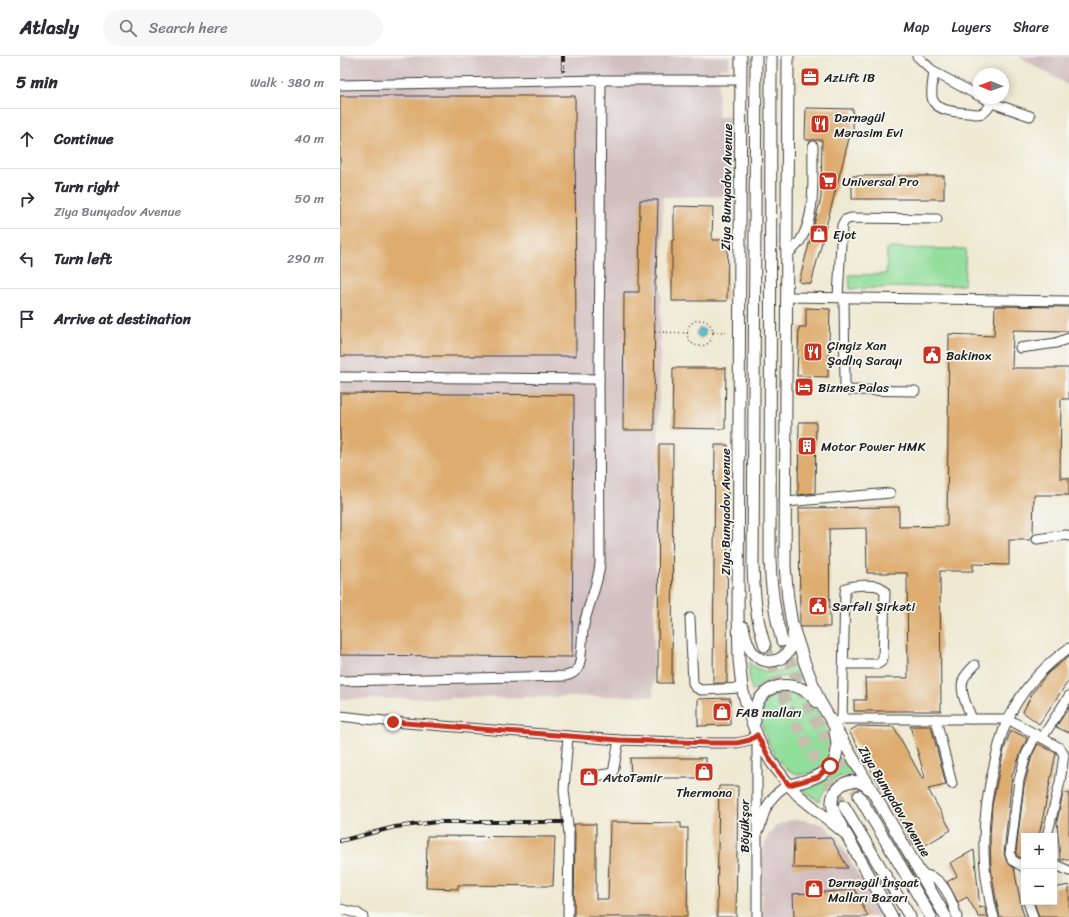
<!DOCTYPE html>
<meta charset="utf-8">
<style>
:root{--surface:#fff;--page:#f7f7f7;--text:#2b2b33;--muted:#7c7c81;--line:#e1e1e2}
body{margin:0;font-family:Sriracha,sans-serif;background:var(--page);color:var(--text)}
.controls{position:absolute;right:12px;bottom:12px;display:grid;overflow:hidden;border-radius:0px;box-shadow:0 2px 10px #0003}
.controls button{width:36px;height:36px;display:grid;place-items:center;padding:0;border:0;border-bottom:1px solid var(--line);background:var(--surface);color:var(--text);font:20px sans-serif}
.compass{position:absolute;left:633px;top:12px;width:36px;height:36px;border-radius:50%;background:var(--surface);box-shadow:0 2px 10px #0003;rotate:271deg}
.stop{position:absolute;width:12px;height:12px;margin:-9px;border:3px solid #c8321e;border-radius:50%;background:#fff}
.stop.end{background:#c8321e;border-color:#fff;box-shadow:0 1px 4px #0008}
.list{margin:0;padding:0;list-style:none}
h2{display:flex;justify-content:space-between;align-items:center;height:52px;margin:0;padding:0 16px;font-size:17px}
h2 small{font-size:13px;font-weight:400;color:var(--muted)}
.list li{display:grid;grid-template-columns:26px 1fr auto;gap:12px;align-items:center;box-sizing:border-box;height:60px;padding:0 16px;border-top:1px solid var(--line)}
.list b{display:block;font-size:15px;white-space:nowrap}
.list p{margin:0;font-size:13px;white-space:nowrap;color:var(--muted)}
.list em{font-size:13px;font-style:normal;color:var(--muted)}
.icon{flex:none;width:22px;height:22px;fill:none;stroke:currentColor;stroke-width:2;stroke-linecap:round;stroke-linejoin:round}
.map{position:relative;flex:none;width:729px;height:861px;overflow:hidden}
header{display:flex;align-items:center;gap:24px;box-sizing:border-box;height:56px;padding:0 20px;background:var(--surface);border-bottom:1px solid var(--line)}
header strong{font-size:19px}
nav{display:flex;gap:22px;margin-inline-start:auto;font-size:14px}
.search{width:280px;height:36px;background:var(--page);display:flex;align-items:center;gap:10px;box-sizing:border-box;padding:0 14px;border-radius:22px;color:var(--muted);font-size:15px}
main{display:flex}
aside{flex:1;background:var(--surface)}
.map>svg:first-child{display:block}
.industrial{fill:#d2bfc0}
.green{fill:#92de9b;stroke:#577d5c}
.water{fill:#4dbbc6;stroke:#346c71}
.building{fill:#deac6e}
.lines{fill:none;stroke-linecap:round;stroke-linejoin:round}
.major-tunnel{stroke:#c5c0ae;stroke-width:11;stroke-dasharray:11 5.5;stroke-linecap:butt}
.minor-casing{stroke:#3c3b37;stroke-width:11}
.major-casing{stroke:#3c3b37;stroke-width:13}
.path{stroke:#3c3b37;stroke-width:1.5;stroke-dasharray:1 3;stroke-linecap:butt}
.minor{stroke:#fff;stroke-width:9}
.major{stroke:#fff;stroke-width:11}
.rail-casing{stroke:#1c1c1c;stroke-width:4}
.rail{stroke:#f6f6f2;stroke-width:2.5;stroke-dasharray:8;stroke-linecap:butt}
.route{stroke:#c8321e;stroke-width:5}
.labels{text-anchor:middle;stroke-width:3.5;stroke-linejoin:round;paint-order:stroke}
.poi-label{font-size:13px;fill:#1c1c1c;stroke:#f6f6f2;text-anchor:start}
.street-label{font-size:13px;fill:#1c1c1c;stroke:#f6f6f2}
</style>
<header>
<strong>Atlasly</strong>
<div class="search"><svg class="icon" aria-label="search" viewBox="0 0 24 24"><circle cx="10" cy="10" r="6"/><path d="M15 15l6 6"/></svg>Search here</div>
<nav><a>Map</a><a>Layers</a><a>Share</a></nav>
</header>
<main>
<aside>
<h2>5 min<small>Walk · 380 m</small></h2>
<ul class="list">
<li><svg class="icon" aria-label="ahead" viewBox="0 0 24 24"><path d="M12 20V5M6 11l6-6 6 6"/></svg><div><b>Continue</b></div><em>40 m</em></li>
<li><svg class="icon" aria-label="right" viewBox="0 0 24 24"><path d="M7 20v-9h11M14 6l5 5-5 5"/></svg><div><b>Turn right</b><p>Ziya Bunyadov Avenue</p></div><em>50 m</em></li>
<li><svg class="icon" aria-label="left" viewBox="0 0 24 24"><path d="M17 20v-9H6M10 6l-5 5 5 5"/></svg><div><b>Turn left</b></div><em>290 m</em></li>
<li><svg class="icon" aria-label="arrive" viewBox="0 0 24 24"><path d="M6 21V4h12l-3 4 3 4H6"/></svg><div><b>Arrive at destination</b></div></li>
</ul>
</aside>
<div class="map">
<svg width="729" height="861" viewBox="0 0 729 861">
<rect width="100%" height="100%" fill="#f6f6f2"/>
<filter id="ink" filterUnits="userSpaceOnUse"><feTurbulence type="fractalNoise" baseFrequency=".025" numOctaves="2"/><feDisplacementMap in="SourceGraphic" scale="8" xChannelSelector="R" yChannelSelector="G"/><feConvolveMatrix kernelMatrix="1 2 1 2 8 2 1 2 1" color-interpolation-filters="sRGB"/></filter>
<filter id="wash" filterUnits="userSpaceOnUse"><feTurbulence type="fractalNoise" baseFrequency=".012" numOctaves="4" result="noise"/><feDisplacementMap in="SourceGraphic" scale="16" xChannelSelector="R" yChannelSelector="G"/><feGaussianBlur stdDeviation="0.9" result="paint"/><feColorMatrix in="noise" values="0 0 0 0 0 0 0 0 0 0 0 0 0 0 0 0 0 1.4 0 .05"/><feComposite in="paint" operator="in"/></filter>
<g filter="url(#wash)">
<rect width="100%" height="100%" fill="#efe9d2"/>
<g class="industrial">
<path d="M0,0H389V11L379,12L378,61H392L391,140L323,141L313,640L0,643Z"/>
<path d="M678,0H729V30Z"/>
<path d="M450,764H466L484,769L497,782L542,861H422V805L424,790L428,779L436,770Z"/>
</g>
<g class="green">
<path d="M547,192L626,193L624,229L510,233L509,219L546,218Z"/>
<path d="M458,604L464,622C441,620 430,619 412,636L409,621V606C424,620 444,620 458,604Z"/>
<path d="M449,635C466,637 474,649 481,663C491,680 498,701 479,714C471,719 458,720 450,715C443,711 438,703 434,697C419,673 411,638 449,635Z"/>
<path d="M505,701L515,717C493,721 487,726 479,746L462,733C485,729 492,719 505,701Z"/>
</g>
<circle class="water" cx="361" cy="277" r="4.5"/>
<g id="blocks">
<g class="building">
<path d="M0,40H235L236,300H0Z"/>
<path d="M466,52L513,53V75H511L471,228L459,226L481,142L482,84H465Z"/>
<rect x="512" y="120" width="92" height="23"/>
<path d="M300,144H318L316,224H315L314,374H283L284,236H299Z"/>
<path d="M334,150L373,151L372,184H388L387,245H332V184H334Z"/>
<path d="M655,250L729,251V275L673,274L672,312H729V343H721L720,422H729V439H694L693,478L691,481V484H669V509L633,508V515H600L601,655H514V644H526L525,622H568L567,517H527L526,472L489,473L490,571H460L459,452L559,451V471L607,470L609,278L654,280Z"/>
<path d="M466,252L490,253L488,321L457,320L459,271H466Z"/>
<path d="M333,312H386L385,373L332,372Z"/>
<path d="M0,337L234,339L232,601L0,599Z"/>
<path d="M459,366H476L475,437L458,439Z"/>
<path d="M319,388H333L332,627H318Z"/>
<path d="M375,389H388L387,627H373Z"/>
<path d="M729,600V624L699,668L683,656L693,636L708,617Z"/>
<path d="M390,642V669L358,670V643Z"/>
<path d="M729,651V677L716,671Z"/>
<path d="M518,670L554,671L582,722L585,721L570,670H591L606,729L588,733L611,774L577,794L509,675Z"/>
<path d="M671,674L687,682L672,719L664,798L667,806L674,812L682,854L685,861H660L656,844L651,811L650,780L652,749L664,694Z"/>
<path d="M698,688L716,697L699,780H684V802L678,801L676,797L684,730L692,700Z"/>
<path d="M290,702H366V722H291Z"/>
<path d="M379,730H398L396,861H377Z"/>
<path d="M723,737H729V803L720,804L717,766Z"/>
<path d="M270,766L341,767V772H348L347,861H234L235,779L234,768H256V843H268Z"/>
<path d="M87,780L215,781L213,830L118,829V833L86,832Z"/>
<path d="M491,782L508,812H453L454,783Z"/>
<path d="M634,794L640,852L644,851L648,861H639L627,841L618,846L607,826L617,820L610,807Z"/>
<path d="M729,829V861H699L694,846H714V832Z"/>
<path d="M515,834L528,861H454L453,838Z"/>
</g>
</g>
</g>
<g filter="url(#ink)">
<use href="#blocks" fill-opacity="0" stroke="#3c3b37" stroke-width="1"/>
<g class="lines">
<g class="major-tunnel">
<path d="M442,585L457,624L474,662L519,740"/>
<path d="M425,590C434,617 445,644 457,670C471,698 488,724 504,750"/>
</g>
<defs>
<g id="minor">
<path d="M577,0L594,16L639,40"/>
<path d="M594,16C593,24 591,33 592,41C594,57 623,56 636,58C645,58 647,54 652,47"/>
<path d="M0,29L261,24H401"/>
<path d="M644,42L652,47L690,60"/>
<path d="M447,199C451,195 457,190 460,185C477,158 472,121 473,90"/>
<path d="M447,241L729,245"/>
<path d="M498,241L502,169L505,164L511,162L597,163"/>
<path d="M504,242L505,331L510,334L575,335"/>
<path d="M680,292L716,287L729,282"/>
<path d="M0,321L259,323"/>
<path d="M446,446L550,437"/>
<path d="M697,483L726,479L729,480"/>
<path d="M350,562L353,627L355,631L361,634L402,632"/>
<path d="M0,625L225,620C230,619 235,617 238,612C243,601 241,582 244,569C248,549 258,529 260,508L259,323L261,24"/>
<path d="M0,660L53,666L279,684L371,687H397L410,684L417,679"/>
<path d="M502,663L505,537L506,532C513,529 534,528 540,531C543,533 543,534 545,536L543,602L541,606L538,608H504"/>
<path d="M596,663H668L720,692L724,699L720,726L707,780"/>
<path d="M632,663C628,652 618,634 624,622C626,618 631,613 635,609"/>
<path d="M497,666L502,663H596L612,728"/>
<path d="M228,680L224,734L229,779L228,861"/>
<path d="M702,682L729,640"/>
<path d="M255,720L273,717L279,684"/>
<path d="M420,772C424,754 431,737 449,729"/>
<path d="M714,808L729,815"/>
<path d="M684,811L672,804L670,798L679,724L686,699L696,678"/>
<path d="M581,818C587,819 592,820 597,824C606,830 614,850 617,861"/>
<path d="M688,846L693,861"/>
<path d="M0,853L17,857L23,861"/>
<path d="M417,861V680"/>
<path d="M654,861C650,851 649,839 647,828C640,785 645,743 656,701C659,688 662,675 668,663C681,635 704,610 729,592"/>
</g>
<g id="major">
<path d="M401,0L398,557L399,604L402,632L411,664L420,687L432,707L449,729L458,739L506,778L552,861"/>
<path d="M416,0L413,509C414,537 416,563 425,590"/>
<path d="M431,0L430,504C431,533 434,557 442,585"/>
<path d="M448,0L445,510L448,543L452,568L464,605L479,644L606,861"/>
<path d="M403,571C405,580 407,590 413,597C429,615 455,601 453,578"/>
<path d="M415,665C412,639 435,623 460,632C467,635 472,640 477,646"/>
<path d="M449,729C479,722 505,714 495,676"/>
<path d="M519,740L591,861"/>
<path d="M504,750L570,861"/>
<path d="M502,771C498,764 493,756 492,748C491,728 516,717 529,733"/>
</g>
</defs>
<use href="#minor" class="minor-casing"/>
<use href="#major" class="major-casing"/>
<g class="path">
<circle cx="360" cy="277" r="13"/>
<path d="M315,276L348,277"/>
<path d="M373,276H389"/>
</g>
<use href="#minor" class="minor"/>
<use href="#major" class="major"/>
<defs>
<g id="rail">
<path d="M223,14V0"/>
<path d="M0,785L55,771L97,766H222"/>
</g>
</defs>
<use href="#rail" class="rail-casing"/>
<use href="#rail" class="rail"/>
</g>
</g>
<g class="lines" filter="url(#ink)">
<path class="route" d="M53,666L279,684L371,687H397L410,684L417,679L432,707L449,729L478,721L490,710"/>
</g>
<defs>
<symbol id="office-square" viewBox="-11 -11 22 22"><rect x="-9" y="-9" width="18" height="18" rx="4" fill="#c8321e" stroke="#f6f6f2"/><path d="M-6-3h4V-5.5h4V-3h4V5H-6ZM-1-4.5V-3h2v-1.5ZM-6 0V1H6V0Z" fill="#fff"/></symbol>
<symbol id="restaurant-square" viewBox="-11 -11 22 22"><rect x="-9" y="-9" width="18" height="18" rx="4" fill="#c8321e" stroke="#f6f6f2"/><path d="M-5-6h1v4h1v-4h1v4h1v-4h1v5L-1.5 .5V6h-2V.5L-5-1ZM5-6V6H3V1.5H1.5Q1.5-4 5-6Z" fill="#fff"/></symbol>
<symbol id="supermarket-square" viewBox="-11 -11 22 22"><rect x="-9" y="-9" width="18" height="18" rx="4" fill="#c8321e" stroke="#f6f6f2"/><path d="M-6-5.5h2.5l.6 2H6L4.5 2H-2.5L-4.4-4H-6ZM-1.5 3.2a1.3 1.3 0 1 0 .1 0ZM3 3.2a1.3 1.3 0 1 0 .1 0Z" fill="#fff"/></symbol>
<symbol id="shop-square" viewBox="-11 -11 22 22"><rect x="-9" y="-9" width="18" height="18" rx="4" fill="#c8321e" stroke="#f6f6f2"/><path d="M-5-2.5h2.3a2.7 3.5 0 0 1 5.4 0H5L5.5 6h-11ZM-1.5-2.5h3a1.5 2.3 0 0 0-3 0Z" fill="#fff"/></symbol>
<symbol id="civic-square" viewBox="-11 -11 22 22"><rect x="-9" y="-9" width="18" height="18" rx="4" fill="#c8321e" stroke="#f6f6f2"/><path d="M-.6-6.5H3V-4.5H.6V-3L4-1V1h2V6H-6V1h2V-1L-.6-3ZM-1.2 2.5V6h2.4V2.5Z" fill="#fff"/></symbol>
<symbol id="hotel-square" viewBox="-11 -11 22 22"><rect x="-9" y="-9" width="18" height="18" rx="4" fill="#c8321e" stroke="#f6f6f2"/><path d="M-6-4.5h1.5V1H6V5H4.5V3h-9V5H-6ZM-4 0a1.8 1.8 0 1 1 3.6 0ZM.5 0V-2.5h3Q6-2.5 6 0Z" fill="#fff"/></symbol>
<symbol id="building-square" viewBox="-11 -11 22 22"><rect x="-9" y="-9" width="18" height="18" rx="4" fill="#c8321e" stroke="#f6f6f2"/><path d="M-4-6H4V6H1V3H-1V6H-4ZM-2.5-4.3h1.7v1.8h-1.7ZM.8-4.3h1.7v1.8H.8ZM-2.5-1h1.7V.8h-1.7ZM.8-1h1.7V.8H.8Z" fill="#fff"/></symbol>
</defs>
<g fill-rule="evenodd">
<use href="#office-square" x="459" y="10" width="22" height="22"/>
<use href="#restaurant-square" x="469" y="57" width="22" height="22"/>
<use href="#supermarket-square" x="477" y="114" width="22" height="22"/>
<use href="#shop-square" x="468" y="167" width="22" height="22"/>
<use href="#restaurant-square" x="462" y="285" width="22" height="22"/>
<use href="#civic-square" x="581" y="288" width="22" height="22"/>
<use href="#hotel-square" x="453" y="320" width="22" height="22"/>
<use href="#building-square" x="456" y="379" width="22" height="22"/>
<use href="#civic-square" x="467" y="539" width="22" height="22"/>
<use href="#shop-square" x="371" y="645" width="22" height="22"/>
<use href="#shop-square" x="353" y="705" width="22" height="22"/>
<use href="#shop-square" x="238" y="710" width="22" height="22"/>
<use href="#shop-square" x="463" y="822" width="22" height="22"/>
</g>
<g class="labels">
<g class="poi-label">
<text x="484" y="26">AzLift IB</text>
<text x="494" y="66">Dərnəgül<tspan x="494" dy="15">Mərasim Evi</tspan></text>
<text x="502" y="130">Universal Pro</text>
<text x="493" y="183">Ejot</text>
<text x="487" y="294">Çingiz Xan<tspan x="487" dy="15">Şadlıq Sarayı</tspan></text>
<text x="606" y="304">Bakinox</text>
<text x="478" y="336">Biznes Palas</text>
<text x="481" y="395">Motor Power HMK</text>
<text x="492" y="555">Sərfəli Şirkəti</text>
<text x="396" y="661">FAB malları</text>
<text x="263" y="726">AvtoTəmir</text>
<text x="364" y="741" text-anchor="middle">Thermona</text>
<text x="488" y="831">Dərnəgül İnşaat<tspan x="488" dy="15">Malları Bazarı</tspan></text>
</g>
<g class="street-label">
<text transform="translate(386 131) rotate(-89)" y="5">Ziya Bunyadov Avenue</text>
<text transform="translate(385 456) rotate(-90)" y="5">Ziya Bunyadov Avenue</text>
<text transform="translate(555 745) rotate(59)" y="5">Ziya Bunyadov Avenue</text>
<text transform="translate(404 770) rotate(-90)" y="5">Böyükşor</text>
</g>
</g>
</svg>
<div class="controls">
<button>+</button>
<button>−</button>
</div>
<svg class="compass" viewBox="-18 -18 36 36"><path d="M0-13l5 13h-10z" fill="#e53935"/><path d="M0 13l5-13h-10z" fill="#7c7c81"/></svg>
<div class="stop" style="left:490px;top:710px"></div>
<div class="stop end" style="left:53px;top:666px"></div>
</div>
</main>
